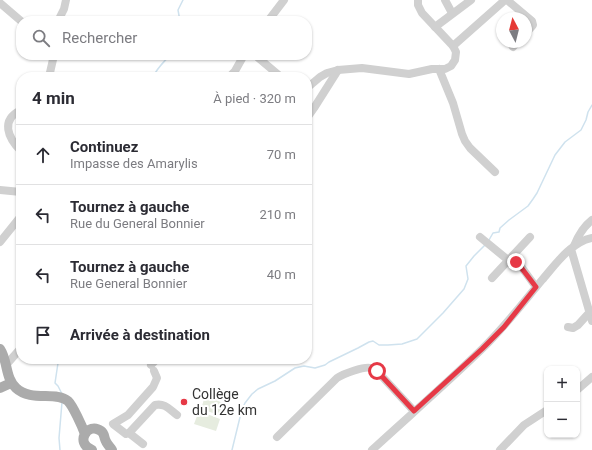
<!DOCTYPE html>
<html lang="fr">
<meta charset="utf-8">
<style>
:root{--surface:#fff;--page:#f7f7f7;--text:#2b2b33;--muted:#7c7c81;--line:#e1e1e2}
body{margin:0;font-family:Roboto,sans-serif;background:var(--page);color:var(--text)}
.controls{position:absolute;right:12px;bottom:12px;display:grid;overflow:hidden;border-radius:8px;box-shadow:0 1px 3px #0004}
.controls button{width:36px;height:36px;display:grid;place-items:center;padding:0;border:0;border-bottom:1px solid var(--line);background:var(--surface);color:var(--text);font:20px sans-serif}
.compass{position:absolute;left:496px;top:12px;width:36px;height:36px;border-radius:50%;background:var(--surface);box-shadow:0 1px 3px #0004;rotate:353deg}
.stop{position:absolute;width:12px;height:12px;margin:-9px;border:3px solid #e63946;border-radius:50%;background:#fff}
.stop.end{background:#e63946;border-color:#fff;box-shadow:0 1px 4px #0008}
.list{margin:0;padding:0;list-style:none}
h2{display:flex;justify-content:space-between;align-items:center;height:52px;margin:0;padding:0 16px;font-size:17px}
h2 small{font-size:13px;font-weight:400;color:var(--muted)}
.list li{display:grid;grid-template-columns:26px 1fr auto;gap:12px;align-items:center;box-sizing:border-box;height:60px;padding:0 16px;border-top:1px solid var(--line)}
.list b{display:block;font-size:15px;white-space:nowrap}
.list p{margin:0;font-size:13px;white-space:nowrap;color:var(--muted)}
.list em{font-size:13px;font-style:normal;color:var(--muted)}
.icon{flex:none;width:22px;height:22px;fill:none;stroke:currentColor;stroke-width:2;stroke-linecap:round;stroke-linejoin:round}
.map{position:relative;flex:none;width:592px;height:450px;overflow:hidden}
.search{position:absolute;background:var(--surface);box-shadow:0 1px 3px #0004;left:16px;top:16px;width:296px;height:44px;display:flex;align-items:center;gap:10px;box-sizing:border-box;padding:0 14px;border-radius:16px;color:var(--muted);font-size:15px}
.panel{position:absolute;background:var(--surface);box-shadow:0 1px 3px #0004;left:16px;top:72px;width:296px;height:292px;border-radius:16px}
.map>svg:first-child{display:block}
.green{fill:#e6ecdf}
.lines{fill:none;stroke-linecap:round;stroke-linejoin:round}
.stream{stroke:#cfe2ee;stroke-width:1.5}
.minor{stroke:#d0d0d0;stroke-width:8}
.major{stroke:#ababab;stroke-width:10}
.route{stroke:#e63946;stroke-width:5}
.poi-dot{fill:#e63946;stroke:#fff;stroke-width:1.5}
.labels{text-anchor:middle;stroke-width:4;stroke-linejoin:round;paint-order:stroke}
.poi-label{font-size:14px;fill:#333;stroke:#fff;text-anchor:start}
</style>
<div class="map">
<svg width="592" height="450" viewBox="0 0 592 450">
<rect width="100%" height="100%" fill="#fff"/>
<g class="green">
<path d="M205,396L226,404L222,416L201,409Z"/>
<path d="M199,411L220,419L216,431L194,424Z"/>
</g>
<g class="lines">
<g class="stream">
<path d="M180,21L178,10L183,0"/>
<path d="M153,77C157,68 164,62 170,55"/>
<path d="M489,240L493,233L499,232L500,228L509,220L528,206L533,199L537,193L555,155L565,142L581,130L586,120L588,112L592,105"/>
<path d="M60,359L58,363L55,383L58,386L62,394"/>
<path d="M60,450L59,438L62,402"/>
<path d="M232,450L242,409L245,403L252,394L258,389L275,381L295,368L304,366L315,368L325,365L329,362L358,348L369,342L373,341L379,345H388L402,344L417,339L443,313L464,289L468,279L466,266L474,256L485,245"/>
</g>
<g class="minor">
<path d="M445,0L452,13"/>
<path d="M507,0L532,21L533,25L526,33"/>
<path d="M0,3L21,21"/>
<path d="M58,21L64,9L66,0"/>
<path d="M268,21L284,0"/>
<path d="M435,27L471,0"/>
<path d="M453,46L505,0"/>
<path d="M513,47L517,42"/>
<path d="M255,55L281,77"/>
<path d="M439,69L453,103L462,134L465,141L470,148L495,172"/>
<path d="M49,77L54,55"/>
<path d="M229,77L235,71L244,55"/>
<path d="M307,88L320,77L327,73L338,70L362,68L409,74L432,69H445L451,66L455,60L456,52L453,46L422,13L418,5V0"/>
<path d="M21,110C0,120 8,138 21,151"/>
<path d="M307,118L314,108L338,70"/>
<path d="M0,190L21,192"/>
<path d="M480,237L508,260L516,262L520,265L536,287"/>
<path d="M0,242L21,216"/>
<path d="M574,246C578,236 583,227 592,220"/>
<path d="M571,249L592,321"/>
<path d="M492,278L530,237"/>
<path d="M568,327L573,328L578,325L589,313"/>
<path d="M6,365L21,348"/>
<path d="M151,365L157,359"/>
<path d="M154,371L157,378L153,387L128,415L113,424L126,434L129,433L155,405C165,403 169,409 177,415"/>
<path d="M577,390L592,377"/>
<path d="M129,433L143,444"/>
<path d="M277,437L337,378C343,374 364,366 371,368C374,369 375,369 377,371L414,411"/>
<path d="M372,450C409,416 446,384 482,349C504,328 522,304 542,280C555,265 571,242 592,238"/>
<path d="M500,450L524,425L547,410"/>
</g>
<g class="major">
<path d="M0,349C8,361 5,378 16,388C31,402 56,391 68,401C73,406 82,426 85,434"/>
<path d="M0,388L11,383"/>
<path d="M92,450C74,443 88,421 101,431C104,433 104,436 105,439C106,443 110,447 112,450"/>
</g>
</g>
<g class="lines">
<path class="route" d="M377,371L414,411L482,349L504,327L536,287L520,266L516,262"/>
</g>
<circle class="poi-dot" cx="184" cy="402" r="4"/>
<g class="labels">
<g class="poi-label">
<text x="192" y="399">Collège<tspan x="192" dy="16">du 12e km</tspan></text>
</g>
</g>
</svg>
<div class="controls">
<button>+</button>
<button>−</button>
</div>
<svg class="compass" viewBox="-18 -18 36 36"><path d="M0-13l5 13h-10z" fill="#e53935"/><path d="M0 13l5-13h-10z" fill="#7c7c81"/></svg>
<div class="stop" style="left:377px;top:371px"></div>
<div class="stop end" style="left:516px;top:262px"></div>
<div class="search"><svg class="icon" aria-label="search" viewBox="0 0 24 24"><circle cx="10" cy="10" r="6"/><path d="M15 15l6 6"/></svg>Rechercher</div>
<section class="panel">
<h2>4 min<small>À pied · 320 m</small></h2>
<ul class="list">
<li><svg class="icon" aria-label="ahead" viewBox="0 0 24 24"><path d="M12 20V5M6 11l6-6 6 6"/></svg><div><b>Continuez</b><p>Impasse des Amarylis</p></div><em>70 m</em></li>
<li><svg class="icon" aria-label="left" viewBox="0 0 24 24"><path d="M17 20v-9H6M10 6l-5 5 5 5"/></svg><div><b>Tournez à gauche</b><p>Rue du General Bonnier</p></div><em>210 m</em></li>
<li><svg class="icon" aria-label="left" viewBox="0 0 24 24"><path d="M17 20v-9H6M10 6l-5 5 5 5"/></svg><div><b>Tournez à gauche</b><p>Rue General Bonnier</p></div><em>40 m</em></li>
<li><svg class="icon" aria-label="arrive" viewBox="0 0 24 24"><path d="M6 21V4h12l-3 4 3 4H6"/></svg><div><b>Arrivée à destination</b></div></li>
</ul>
</section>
</div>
